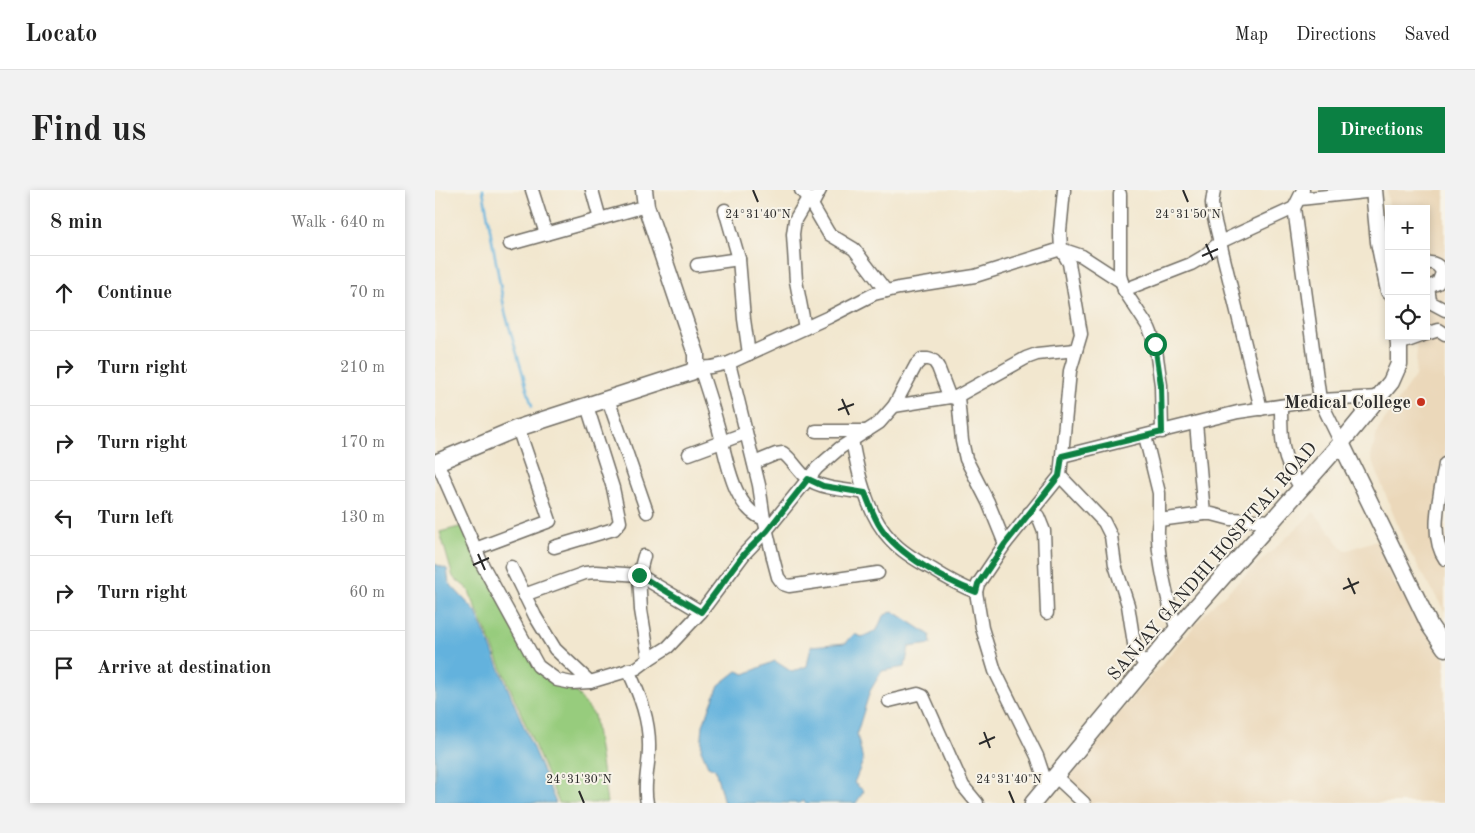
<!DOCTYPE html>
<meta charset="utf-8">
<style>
:root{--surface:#fff;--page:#f2f2f2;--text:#222;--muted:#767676;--line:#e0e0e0;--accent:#0b8043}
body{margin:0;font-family:"Old Standard TT",serif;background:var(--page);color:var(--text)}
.controls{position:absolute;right:15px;top:15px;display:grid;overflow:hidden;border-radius:0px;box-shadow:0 2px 8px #0003}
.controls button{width:45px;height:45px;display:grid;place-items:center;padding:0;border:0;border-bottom:1px solid var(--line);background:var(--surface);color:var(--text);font:25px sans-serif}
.stop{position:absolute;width:15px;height:15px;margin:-11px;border:4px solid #0b8043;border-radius:50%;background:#fff}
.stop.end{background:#0b8043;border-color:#fff;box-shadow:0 1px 5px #0008}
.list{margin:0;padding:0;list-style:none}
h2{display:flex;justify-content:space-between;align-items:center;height:65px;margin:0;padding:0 20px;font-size:21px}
h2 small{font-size:16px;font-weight:400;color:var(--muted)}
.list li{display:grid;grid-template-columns:32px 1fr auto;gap:15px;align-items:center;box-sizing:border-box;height:75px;padding:0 20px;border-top:1px solid var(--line)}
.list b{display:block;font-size:19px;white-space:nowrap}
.list em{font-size:16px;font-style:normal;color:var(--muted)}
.icon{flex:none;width:28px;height:28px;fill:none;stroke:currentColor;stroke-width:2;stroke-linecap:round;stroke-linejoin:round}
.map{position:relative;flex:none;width:1010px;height:613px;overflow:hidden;border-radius:0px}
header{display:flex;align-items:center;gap:30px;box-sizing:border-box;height:70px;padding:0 25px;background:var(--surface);border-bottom:1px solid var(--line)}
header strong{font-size:24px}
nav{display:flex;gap:28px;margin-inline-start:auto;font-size:18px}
.intro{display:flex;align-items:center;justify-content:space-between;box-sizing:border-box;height:120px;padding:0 30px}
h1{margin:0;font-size:35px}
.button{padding:12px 22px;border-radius:0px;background:var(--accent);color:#fff;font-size:18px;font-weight:700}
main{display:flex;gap:30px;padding:0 30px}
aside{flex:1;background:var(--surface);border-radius:0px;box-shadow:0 2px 8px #0003}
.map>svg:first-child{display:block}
.built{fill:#ebd8ba}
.green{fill:#97cc7d;stroke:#617c54}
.water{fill:#63b2dd;stroke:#476e84}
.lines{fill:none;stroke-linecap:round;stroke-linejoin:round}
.stream{stroke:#63b2dd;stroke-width:2.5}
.minor-casing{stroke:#716d64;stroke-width:15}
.major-casing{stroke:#716d64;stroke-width:19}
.minor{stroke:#fff;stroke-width:12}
.major{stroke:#fff;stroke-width:16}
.route{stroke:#0b8043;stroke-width:6}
.ticks{fill:none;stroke:#2b2b2b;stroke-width:2}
.poi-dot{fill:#c8321e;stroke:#f7f3e8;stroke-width:2}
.labels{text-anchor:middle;stroke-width:4;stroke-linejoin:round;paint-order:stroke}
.poi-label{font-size:18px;font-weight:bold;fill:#2b2b2b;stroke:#f7f3e8;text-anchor:end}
.street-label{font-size:18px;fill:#2b2b2b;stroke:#f7f3e8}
.ticks-label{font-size:12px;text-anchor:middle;fill:#2b2b2b;stroke:#f7f3e8;stroke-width:4;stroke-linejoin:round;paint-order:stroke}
</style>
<header>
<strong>Locato</strong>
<nav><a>Map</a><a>Directions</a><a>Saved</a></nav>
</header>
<div class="intro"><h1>Find us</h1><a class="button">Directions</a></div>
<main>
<aside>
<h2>8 min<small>Walk · 640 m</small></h2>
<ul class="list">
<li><svg class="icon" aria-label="ahead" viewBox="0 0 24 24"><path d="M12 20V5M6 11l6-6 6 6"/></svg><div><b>Continue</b></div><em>70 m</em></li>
<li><svg class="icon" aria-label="right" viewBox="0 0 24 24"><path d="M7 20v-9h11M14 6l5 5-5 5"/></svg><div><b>Turn right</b></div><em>210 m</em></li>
<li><svg class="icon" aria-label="right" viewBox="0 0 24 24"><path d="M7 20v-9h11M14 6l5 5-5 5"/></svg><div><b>Turn right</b></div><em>170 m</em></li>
<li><svg class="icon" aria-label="left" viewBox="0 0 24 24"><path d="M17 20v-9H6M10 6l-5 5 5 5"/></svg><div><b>Turn left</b></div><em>130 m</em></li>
<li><svg class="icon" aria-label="right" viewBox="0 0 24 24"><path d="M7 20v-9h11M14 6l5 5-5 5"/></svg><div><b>Turn right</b></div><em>60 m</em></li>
<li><svg class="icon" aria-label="arrive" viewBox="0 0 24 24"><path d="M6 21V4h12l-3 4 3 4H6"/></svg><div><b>Arrive at destination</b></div></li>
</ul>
</aside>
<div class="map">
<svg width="1010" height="613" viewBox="0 0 1010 613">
<rect width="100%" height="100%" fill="#f7f3e8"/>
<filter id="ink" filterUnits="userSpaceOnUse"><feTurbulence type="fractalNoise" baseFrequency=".02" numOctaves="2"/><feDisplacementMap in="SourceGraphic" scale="10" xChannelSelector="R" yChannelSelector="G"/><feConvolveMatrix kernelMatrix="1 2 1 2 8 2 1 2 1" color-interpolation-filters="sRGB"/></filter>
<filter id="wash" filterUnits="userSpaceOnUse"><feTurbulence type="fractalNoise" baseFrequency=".0096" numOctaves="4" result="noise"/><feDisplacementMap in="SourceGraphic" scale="20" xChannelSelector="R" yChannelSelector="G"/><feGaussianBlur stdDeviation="1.12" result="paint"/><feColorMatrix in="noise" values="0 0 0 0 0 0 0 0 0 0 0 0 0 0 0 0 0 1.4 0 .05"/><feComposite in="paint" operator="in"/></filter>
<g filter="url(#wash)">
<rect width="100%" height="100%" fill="#f2e7cf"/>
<g class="built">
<path d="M952,0H1010V422L970,354L936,267L943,239L980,186L982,159L978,146H991V19H954Z"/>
<path d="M879,322L910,361L942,350L959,393L1010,468V613H655L627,590L775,418Z"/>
</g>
<path class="green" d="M28,336L104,482L131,494L141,502L159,525L172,613H124L33,399L18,387L5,342Z"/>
<g class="water">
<path d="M0,374L12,379L14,393L41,422L121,613H0Z"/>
<path d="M458,421L495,445L496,454L474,457L470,477L447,481L435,501L422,543L428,571L419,593L429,601L421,613H371L369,611L364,613H289L280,579L273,576L266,560L268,535L284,495L302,481L310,484L340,471L357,482L372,476L376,456L411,453L419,444L427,447L442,440L448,426Z"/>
</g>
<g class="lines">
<path class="stream" d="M48,0L70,122L97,216"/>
</g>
</g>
<g filter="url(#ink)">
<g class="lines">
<defs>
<g id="minor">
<path d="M97,0L111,44"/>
<path d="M157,0L165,29"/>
<path d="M366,0L373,8L394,44L419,59L451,101"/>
<path d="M779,0L777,13L778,24L826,219"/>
<path d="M868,0L859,18L885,210L906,253"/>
<path d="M685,4V85L689,100L714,138L720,153L726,195L727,242"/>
<path d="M865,9L939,1"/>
<path d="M377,15L385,0"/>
<path d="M290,20L304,69L309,129L314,164"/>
<path d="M75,54L211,16"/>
<path d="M991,73C999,72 1005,75 1007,83L1003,93L996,96L991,95"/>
<path d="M262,75L304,69"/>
<path d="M993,96L995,112L1010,120"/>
<path d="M689,100L756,74L768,67L785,52L859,18"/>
<path d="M370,138L361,91L358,44L360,30L373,8"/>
<path d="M991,144L1004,140L1010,144"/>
<path d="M964,154L986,146"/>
<path d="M294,173L324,295L329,329L339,372L343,387L348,394L354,396L443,383"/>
<path d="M261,178L276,177L294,173L394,127L439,104L464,98L540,86L626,59L647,66L687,92"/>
<path d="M265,178C271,196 277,214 282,233C291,262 296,318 329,329"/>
<path d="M523,207L527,251L531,269L553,312L570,354"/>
<path d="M173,209L212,322"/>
<path d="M459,216L515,207"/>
<path d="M846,216C846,250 846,269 866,298"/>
<path d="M761,233L769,324"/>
<path d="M381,241H432"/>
<path d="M710,246L724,303V330L769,324H777L796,329L837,331"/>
<path d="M417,250C423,283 432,325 456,350C467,362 482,371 497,379C511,388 525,396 541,402"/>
<path d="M254,264L311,243"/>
<path d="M627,266L803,222L885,210L944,207"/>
<path d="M2,272L48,376L103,476L122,490L137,493L155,492L202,478L214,469L206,420L204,385L209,366"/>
<path d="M319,273L341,264L348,263C358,270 363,282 373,289C386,299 414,300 430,303"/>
<path d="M1010,274C1006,301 993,346 1010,369"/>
<path d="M625,286L669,332L676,346L680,375L693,415L700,460L704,467L712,476"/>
<path d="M594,323L603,326L609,341L612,423"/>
<path d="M724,330C719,357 733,413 742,440"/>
<path d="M119,357L179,339L185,332L178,298L152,216"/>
<path d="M40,359L115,331L83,238"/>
<path d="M76,377L100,426L120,459L155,492"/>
<path d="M89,405L150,383L161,382L204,385L266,422"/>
<path d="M214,469L233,457L266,422L310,363L331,341L382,278L405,258L444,233L459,216L481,175L487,169H493L499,171L503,177L513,203L515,207L519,208L591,168L602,164L641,160"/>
<path d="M193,480C205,505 215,531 214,559C214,577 208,595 212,613"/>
<path d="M454,511L483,504L488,506L528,596L542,613"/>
<path d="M620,586L649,613"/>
<path d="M612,596L602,566L560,481L547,438L541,402L543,394L570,354L625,286L635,181L646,144L634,73L626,59L625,41L629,0"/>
</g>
<g id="major">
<path d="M939,0L944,52L954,101"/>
<path d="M906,253L995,436L1010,458"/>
<path d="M0,273L83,238L256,182L261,178V164L211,16L209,0"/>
<path d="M598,613L754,425L906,253L956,192L964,174V154L963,146"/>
</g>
</defs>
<use href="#minor" class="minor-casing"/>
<use href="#major" class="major-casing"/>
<use href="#minor" class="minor"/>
<use href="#major" class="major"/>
</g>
</g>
<g class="lines" filter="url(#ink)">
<path class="route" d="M204,385L266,422L310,363L332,341L373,289L388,296L430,303C435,315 439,328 446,338C464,365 511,391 541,402L543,394L570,354L624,286L627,266L727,242L726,195L720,154"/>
</g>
<path class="ticks" d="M318,0L323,12M748,0L753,12M771,54L778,70M767,66L783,59M407,209L414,225M403,220L419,214M43,364L50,380M38,375L54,368M913,388L920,404M908,399L924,392M549,542L555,558M544,554L560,547M144,601L149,613M574,601L579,613"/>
<circle class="poi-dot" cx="986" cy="212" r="5"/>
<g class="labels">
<g class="poi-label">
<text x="976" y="218">Medical College</text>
</g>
<g class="street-label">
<text transform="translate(777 371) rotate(-49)" y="6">SANJAY GANDHI HOSPITAL ROAD</text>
</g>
</g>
<g class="ticks-label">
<text x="323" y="28">24°31'40"N</text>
<text x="753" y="28">24°31'50"N</text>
<text x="144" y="593">24°31'30"N</text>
<text x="574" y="593">24°31'40"N</text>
</g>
</svg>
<div class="controls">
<button>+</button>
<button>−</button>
<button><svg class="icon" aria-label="locate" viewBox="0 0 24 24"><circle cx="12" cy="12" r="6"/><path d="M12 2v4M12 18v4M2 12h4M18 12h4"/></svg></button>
</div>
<div class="stop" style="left:720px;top:154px"></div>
<div class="stop end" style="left:204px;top:385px"></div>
</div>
</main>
